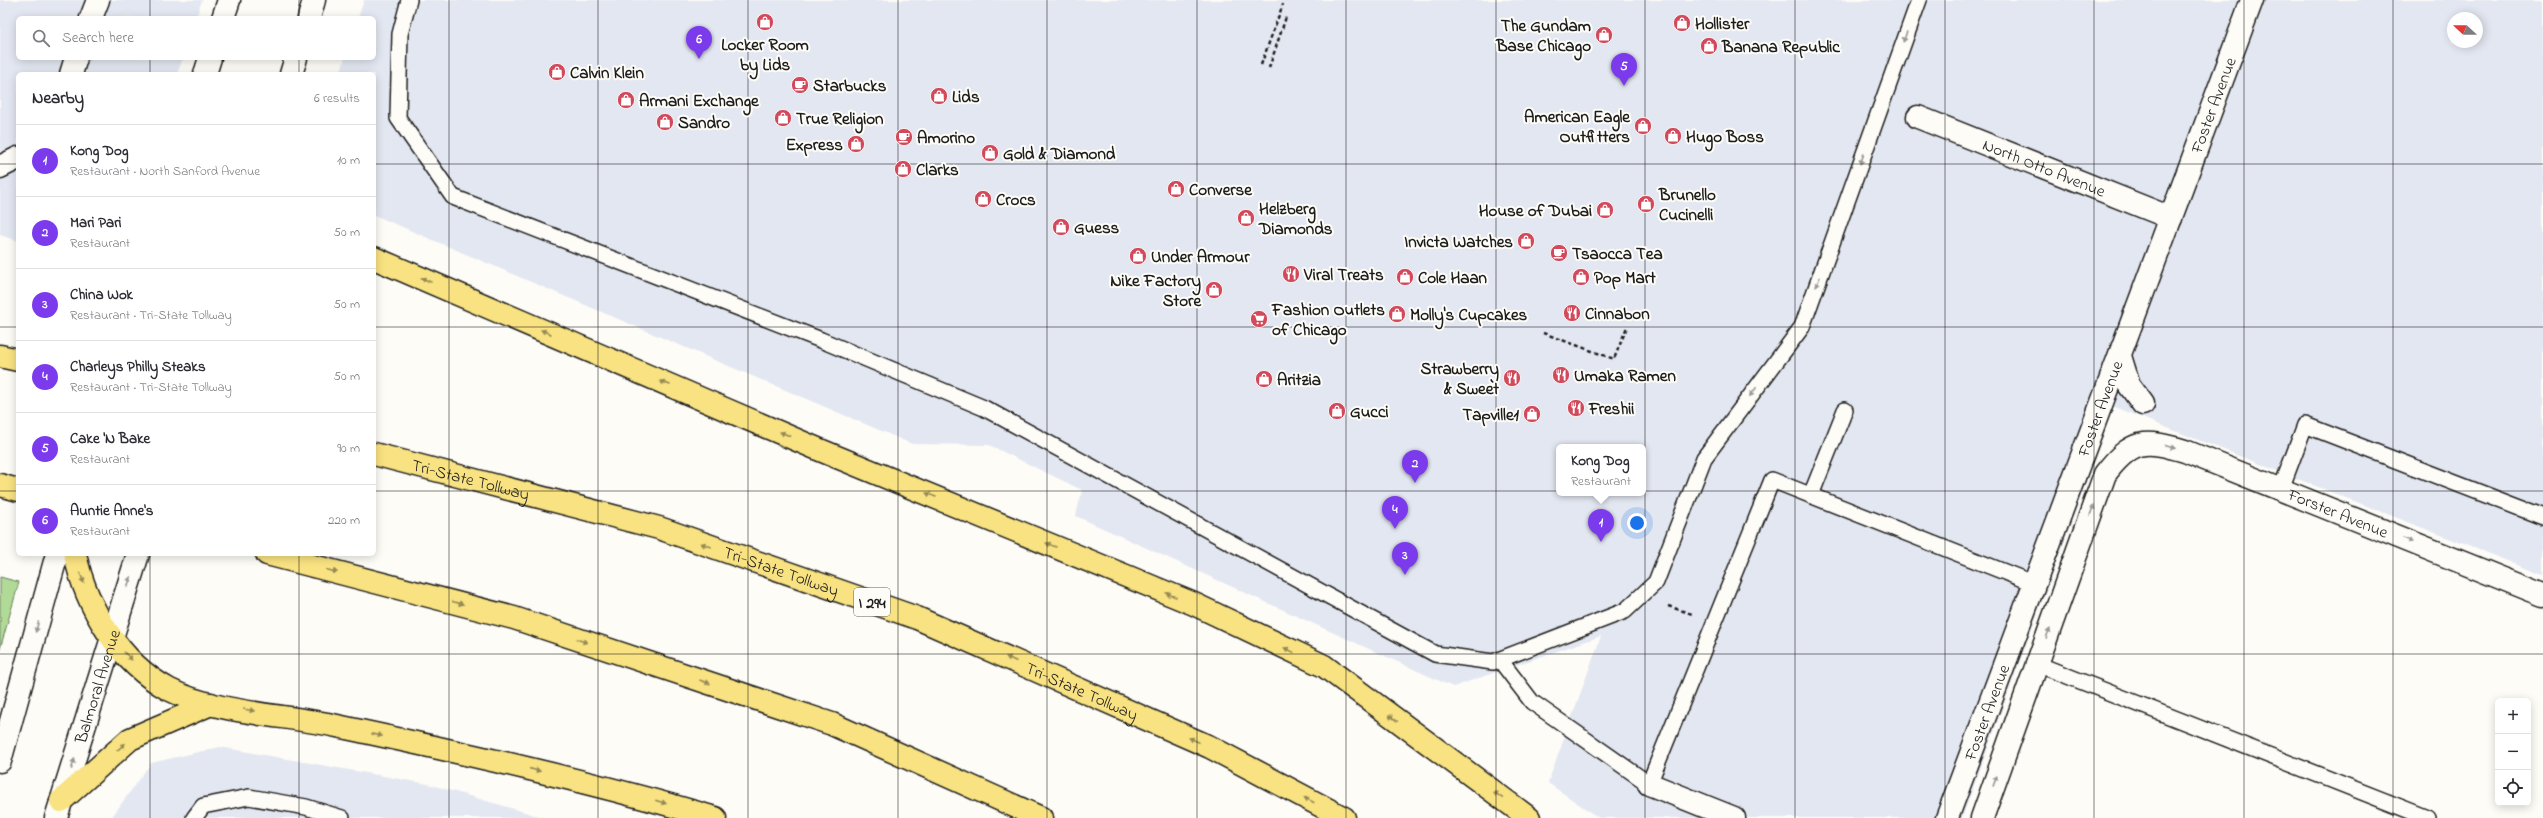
<!DOCTYPE html>
<meta charset="utf-8">
<style>
:root{--surface:#fff;--page:#f7f7f7;--text:#2b2b33;--muted:#7c7c81;--line:#e1e1e2;--accent:#7c3aed}
body{margin:0;font-family:"Indie Flower",sans-serif;background:var(--page);color:var(--text)}
.controls{position:absolute;right:12px;bottom:12px;display:grid;overflow:hidden;border-radius:6px;box-shadow:0 2px 10px #0003}
.controls button{width:36px;height:36px;display:grid;place-items:center;padding:0;border:0;border-bottom:1px solid var(--line);background:var(--surface);color:var(--text);font:20px sans-serif}
.compass{position:absolute;left:2447px;top:12px;width:36px;height:36px;border-radius:50%;background:var(--surface);box-shadow:0 2px 10px #0003;rotate:292deg}
.you{position:absolute;left:1637px;top:523px;width:14px;height:14px;margin:-10px;border:3px solid #fff;border-radius:50%;background:#1a73e8;box-shadow:0 0 0 6px #1a73e833}
.badge{display:grid;place-items:center;width:26px;height:26px;border-radius:50%;background:var(--accent);color:#fff;font-size:13px;font-weight:700}
.pin{position:absolute;translate:-50% -33px;filter:drop-shadow(0 1px 2px #0008)}
.pin::after{content:'';position:absolute;top:21px;width:14px;height:12px;background:inherit;clip-path:polygon(0 0,100% 0,50% 100%)}
.popup{position:absolute;left:1556px;top:444px;width:90px;height:52px;box-sizing:border-box;display:grid;place-content:center;border-radius:6px;background:var(--surface);filter:drop-shadow(0 1px 3px #0005);font-size:13px;white-space:nowrap;color:var(--muted)}
.popup b{font-size:15px;color:var(--text)}
.popup::after{content:'';position:absolute;left:50%;top:100%;margin-left:-8px;border:8px solid transparent;border-top-color:var(--surface)}
.list{margin:0;padding:0;list-style:none}
h2{display:flex;justify-content:space-between;align-items:center;height:52px;margin:0;padding:0 16px;font-size:17px}
h2 small{font-size:13px;font-weight:400;color:var(--muted)}
.list li{display:grid;grid-template-columns:26px 1fr auto;gap:12px;align-items:center;box-sizing:border-box;height:72px;padding:0 16px;border-top:1px solid var(--line)}
.list b{display:block;font-size:15px;white-space:nowrap}
.list p{margin:0;font-size:13px;white-space:nowrap;color:var(--muted)}
.list em{font-size:13px;font-style:normal;color:var(--muted)}
.icon{flex:none;width:22px;height:22px;fill:none;stroke:currentColor;stroke-width:2;stroke-linecap:round;stroke-linejoin:round}
.map{position:relative;flex:none;width:2543px;height:818px;overflow:hidden}
.search{position:absolute;background:var(--surface);box-shadow:0 2px 10px #0003;left:16px;top:16px;width:360px;height:44px;display:flex;align-items:center;gap:10px;box-sizing:border-box;padding:0 14px;border-radius:6px;color:var(--muted);font-size:15px}
.panel{position:absolute;background:var(--surface);box-shadow:0 2px 10px #0003;left:16px;top:72px;width:360px;height:484px;border-radius:6px}
.map>svg:first-child{display:block}
.built{fill:#e3e7f1;fill-rule:evenodd}
.green{fill:#b1da97;stroke:#667b5a}
.lines{fill:none;stroke-linecap:round;stroke-linejoin:round}
.service-casing{stroke:#1c1c1c;stroke-width:18}
.minor-casing{stroke:#1c1c1c;stroke-width:25}
.tertiary-casing{stroke:#1c1c1c;stroke-width:25}
.motorway-casing{stroke:#1c1c1c;stroke-width:25}
.path{stroke:#1c1c1c;stroke-width:2.5;stroke-dasharray:4 3;stroke-linecap:butt}
.service{stroke:#fdfcf7;stroke-width:15}
.minor{stroke:#fdfcf7;stroke-width:22}
.tertiary{stroke:#fdfcf7;stroke-width:22}
.motorway{stroke:#f8e281;stroke-width:22}
.oneway{fill:#989794}
.oneway2{fill:#958954}
.grid{fill:none;stroke:#1c1c1c;stroke-width:1;stroke-opacity:0.55}
.labels{text-anchor:middle;stroke-width:4;stroke-linejoin:round;paint-order:stroke}
.shield{fill:#fdfcf7;stroke:#605f5e;stroke-width:1}
.shield-label{font-size:16px;font-weight:bold;fill:#1c1c1c}
.poi-label{font-size:17px;font-weight:bold;fill:#1c1c1c;stroke:#fdfcf7;text-anchor:start}
.street-label{font-size:17px;fill:#1c1c1c;stroke:#fdfcf7}
</style>
<div class="map">
<svg width="2543" height="818" viewBox="0 0 2543 818">
<rect width="100%" height="100%" fill="#fdfcf7"/>
<filter id="ink" filterUnits="userSpaceOnUse"><feTurbulence type="fractalNoise" baseFrequency=".025" numOctaves="2"/><feDisplacementMap in="SourceGraphic" scale="8" xChannelSelector="R" yChannelSelector="G"/><feConvolveMatrix kernelMatrix="1 2 1 2 8 2 1 2 1" color-interpolation-filters="sRGB"/></filter>
<g filter="url(#ink)">
<g class="built">
<path d="M0,0H202L196,18H18V58H183L177,74H18V241L0,235Z"/>
<path d="M364,0H2543V575L2114,407L1962,818H1599L1548,783L1601,636L1453,687L1076,516L1082,490L989,445L912,444L374,215V74H340L345,58H374V18H358ZM2453,18H2477V42H2453ZM1559,447H1643V493H1559Z"/>
<path d="M220,747L428,784L545,818H111L151,763Z"/>
</g>
<path class="green" d="M0,577L19,582L0,649Z"/>
<g class="lines">
<defs>
<g id="service">
<path d="M409,0L400,34L398,118L453,197L821,340L984,408L1435,654L1493,662L1625,611L1656,582L1704,458L1802,327L1919,0"/>
<path d="M2281,489L2305,425L2543,517"/>
<path d="M1811,495L1845,410"/>
<path d="M1500,660L1532,702L1649,784L1772,480L2035,584"/>
<path d="M2037,664L2428,818"/>
<path d="M194,818L203,806L249,797L306,807L342,818"/>
</g>
<g id="minor">
<path d="M91,18L98,0"/>
<path d="M71,74L76,58"/>
<path id="s1" d="M1918,117L2171,218"/>
<path d="M0,167L18,158"/>
<path d="M2120,356L2129,385L2143,404"/>
<path d="M1649,784L1734,818"/>
<path id="s2" d="M1947,818L2252,0"/>
<path id="s3" d="M1982,818L2105,474C2132,439 2144,439 2185,451L2543,595"/>
</g>
<g id="tertiary">
<path d="M223,18L229,0"/>
<path d="M309,18L314,0"/>
<path d="M205,74L210,58"/>
<path d="M291,74L296,58"/>
<path d="M0,761L57,554"/>
<path id="s4" d="M56,818L138,554"/>
</g>
<g id="motorway">
<path d="M374,258L820,450L1194,604L1324,666L1529,818"/>
<path d="M0,356L18,360"/>
<path id="s5" d="M374,454L659,528L917,618L1210,747L1344,818"/>
<path d="M0,485L18,490"/>
<path d="M75,554C86,607 119,662 168,689C214,713 286,715 337,726C464,753 590,781 715,818"/>
<path d="M267,554L514,618L832,724L1041,818"/>
<path d="M61,801L130,739L211,704"/>
</g>
</defs>
<use href="#service" class="service-casing"/>
<use href="#minor" class="minor-casing"/>
<use href="#tertiary" class="tertiary-casing"/>
<use href="#motorway" class="motorway-casing"/>
<g class="path">
<path d="M1261,65L1283,4"/>
<path d="M1269,68L1286,17"/>
<path d="M1543,333L1614,359L1627,327"/>
<path d="M1668,606L1692,614"/>
</g>
<use href="#service" class="service"/>
<use href="#minor" class="minor"/>
<use href="#tertiary" class="tertiary"/>
<use href="#motorway" class="motorway"/>
</g>
<defs><path id="oneway-solid" d="M-6-.8H1V-3.2L6.5 0L1 3.2V.8H-6Z"/></defs>
<g class="oneway">
<use href="#oneway-solid" transform="translate(1905 37) rotate(110)"/>
<use href="#oneway-solid" transform="translate(1862 159) rotate(110)"/>
<use href="#oneway-solid" transform="translate(1818 282) rotate(110)"/>
<use href="#oneway-solid" transform="translate(1753 392) rotate(127)"/>
<use href="#oneway-solid" transform="translate(2170 447) rotate(16)"/>
<use href="#oneway-solid" transform="translate(2092 510) rotate(-70)"/>
<use href="#oneway-solid" transform="translate(2408 540) rotate(22)"/>
<use href="#oneway-solid" transform="translate(129 582) rotate(-73)"/>
<use href="#oneway-solid" transform="translate(37 627) rotate(105)"/>
<use href="#oneway-solid" transform="translate(2048 633) rotate(-70)"/>
<use href="#oneway-solid" transform="translate(73 764) rotate(-73)"/>
<use href="#oneway-solid" transform="translate(1995 781) rotate(-70)"/>
</g>
<g class="oneway2">
<use href="#oneway-solid" transform="translate(426 280) rotate(-157)"/>
<use href="#oneway-solid" transform="translate(546 332) rotate(-157)"/>
<use href="#oneway-solid" transform="translate(665 383) rotate(-157)"/>
<use href="#oneway-solid" transform="translate(785 434) rotate(-157)"/>
<use href="#oneway-solid" transform="translate(931 495) rotate(-158)"/>
<use href="#oneway-solid" transform="translate(706 545) rotate(-161)"/>
<use href="#oneway-solid" transform="translate(1051 545) rotate(-158)"/>
<use href="#oneway-solid" transform="translate(332 571) rotate(14)"/>
<use href="#oneway-solid" transform="translate(82 578) rotate(70)"/>
<use href="#oneway-solid" transform="translate(1171 595) rotate(-158)"/>
<use href="#oneway-solid" transform="translate(458 603) rotate(14)"/>
<use href="#oneway-solid" transform="translate(582 641) rotate(19)"/>
<use href="#oneway-solid" transform="translate(1289 650) rotate(-154)"/>
<use href="#oneway-solid" transform="translate(128 656) rotate(46)"/>
<use href="#oneway-solid" transform="translate(1011 659) rotate(-156)"/>
<use href="#oneway-solid" transform="translate(705 682) rotate(19)"/>
<use href="#oneway-solid" transform="translate(249 710) rotate(10)"/>
<use href="#oneway-solid" transform="translate(1393 718) rotate(-144)"/>
<use href="#oneway-solid" transform="translate(377 735) rotate(12)"/>
<use href="#oneway-solid" transform="translate(1194 740) rotate(-156)"/>
<use href="#oneway-solid" transform="translate(121 747) rotate(-42)"/>
<use href="#oneway-solid" transform="translate(535 770) rotate(13)"/>
<use href="#oneway-solid" transform="translate(1498 795) rotate(-144)"/>
<use href="#oneway-solid" transform="translate(1309 800) rotate(-152)"/>
<use href="#oneway-solid" transform="translate(661 802) rotate(17)"/>
</g>
</g>
<path class="grid" d="M150,0V18M299,0V18M449,0V818M598,0V818M748,0V818M898,0V818M1047,0V818M1197,0V818M1346,0V818M1496,0V818M1645,0V818M1795,0V818M1945,0V818M2094,0V818M2244,0V818M2393,0V818M150,58V74M299,58V74M0,164H18M374,164H2543M0,327H18M374,327H2543M0,491H18M374,491H2543M150,554V818M299,554V818M0,654H2543"/>
<defs>
<symbol id="shop-disc" viewBox="-11 -11 22 22"><circle r="9.5" fill="#d1495b" stroke="#fdfcf7"/><path d="M-5-2.5h2.3a2.7 3.5 0 0 1 5.4 0H5L5.5 6h-11ZM-1.5-2.5h3a1.5 2.3 0 0 0-3 0Z" fill="#fff"/></symbol>
<symbol id="cafe-disc" viewBox="-11 -11 22 22"><circle r="9.5" fill="#d1495b" stroke="#fdfcf7"/><path d="M-5.5-4.5H6V0H3Q3 3.5 0 3.5H-2.5Q-5.5 3.5-5.5 0ZM3-3.2v2h1.7v-2ZM-6 4.5H4V6H-6Z" fill="#fff"/></symbol>
<symbol id="restaurant-disc" viewBox="-11 -11 22 22"><circle r="9.5" fill="#d1495b" stroke="#fdfcf7"/><path d="M-5-6h1v4h1v-4h1v4h1v-4h1v5L-1.5 .5V6h-2V.5L-5-1ZM5-6V6H3V1.5H1.5Q1.5-4 5-6Z" fill="#fff"/></symbol>
<symbol id="supermarket-disc" viewBox="-11 -11 22 22"><circle r="9.5" fill="#d1495b" stroke="#fdfcf7"/><path d="M-6-5.5h2.5l.6 2H6L4.5 2H-2.5L-4.4-4H-6ZM-1.5 3.2a1.3 1.3 0 1 0 .1 0ZM3 3.2a1.3 1.3 0 1 0 .1 0Z" fill="#fff"/></symbol>
</defs>
<g fill-rule="evenodd">
<use href="#shop-disc" x="755" y="12" width="20" height="20"/>
<use href="#shop-disc" x="1672" y="13" width="20" height="20"/>
<use href="#shop-disc" x="1594" y="25" width="20" height="20"/>
<use href="#shop-disc" x="1699" y="36" width="20" height="20"/>
<use href="#shop-disc" x="547" y="62" width="20" height="20"/>
<use href="#cafe-disc" x="790" y="75" width="20" height="20"/>
<use href="#shop-disc" x="929" y="86" width="20" height="20"/>
<use href="#shop-disc" x="616" y="90" width="20" height="20"/>
<use href="#shop-disc" x="773" y="108" width="20" height="20"/>
<use href="#shop-disc" x="655" y="112" width="20" height="20"/>
<use href="#shop-disc" x="1633" y="116" width="20" height="20"/>
<use href="#shop-disc" x="1663" y="126" width="20" height="20"/>
<use href="#cafe-disc" x="894" y="127" width="20" height="20"/>
<use href="#shop-disc" x="846" y="134" width="20" height="20"/>
<use href="#shop-disc" x="980" y="143" width="20" height="20"/>
<use href="#shop-disc" x="893" y="159" width="20" height="20"/>
<use href="#shop-disc" x="1166" y="179" width="20" height="20"/>
<use href="#shop-disc" x="973" y="189" width="20" height="20"/>
<use href="#shop-disc" x="1636" y="194" width="20" height="20"/>
<use href="#shop-disc" x="1595" y="200" width="20" height="20"/>
<use href="#shop-disc" x="1236" y="208" width="20" height="20"/>
<use href="#shop-disc" x="1051" y="217" width="20" height="20"/>
<use href="#shop-disc" x="1516" y="231" width="20" height="20"/>
<use href="#cafe-disc" x="1549" y="243" width="20" height="20"/>
<use href="#shop-disc" x="1128" y="246" width="20" height="20"/>
<use href="#restaurant-disc" x="1281" y="264" width="20" height="20"/>
<use href="#shop-disc" x="1395" y="267" width="20" height="20"/>
<use href="#shop-disc" x="1571" y="267" width="20" height="20"/>
<use href="#shop-disc" x="1204" y="280" width="20" height="20"/>
<use href="#restaurant-disc" x="1562" y="303" width="20" height="20"/>
<use href="#shop-disc" x="1387" y="304" width="20" height="20"/>
<use href="#supermarket-disc" x="1249" y="309" width="20" height="20"/>
<use href="#restaurant-disc" x="1551" y="365" width="20" height="20"/>
<use href="#restaurant-disc" x="1502" y="368" width="20" height="20"/>
<use href="#shop-disc" x="1254" y="369" width="20" height="20"/>
<use href="#restaurant-disc" x="1566" y="398" width="20" height="20"/>
<use href="#shop-disc" x="1327" y="401" width="20" height="20"/>
<use href="#shop-disc" x="1522" y="404" width="20" height="20"/>
</g>
<g class="labels">
<rect class="shield" x="854" y="588" width="36" height="28" rx="3"/>
<g class="shield-label">
<text x="872" y="608">I 294</text>
</g>
<g class="poi-label">
<text x="1695" y="29">Hollister</text>
<text x="1591" y="31" text-anchor="end">The Gundam<tspan x="1591" dy="20">Base Chicago</tspan></text>
<text x="765" y="50" text-anchor="middle">Locker Room<tspan x="765" dy="20">by Lids</tspan></text>
<text x="1722" y="52">Banana Republic</text>
<text x="570" y="78">Calvin Klein</text>
<text x="813" y="91">Starbucks</text>
<text x="952" y="102">Lids</text>
<text x="639" y="106">Armani Exchange</text>
<text x="1630" y="122" text-anchor="end">American Eagle<tspan x="1630" dy="20">Outfitters</tspan></text>
<text x="796" y="124">True Religion</text>
<text x="678" y="128">Sandro</text>
<text x="1686" y="142">Hugo Boss</text>
<text x="917" y="143">Amorino</text>
<text x="843" y="150" text-anchor="end">Express</text>
<text x="1003" y="159">Gold &amp; Diamond</text>
<text x="916" y="175">Clarks</text>
<text x="1189" y="195">Converse</text>
<text x="1659" y="200">Brunello<tspan x="1659" dy="20">Cucinelli</tspan></text>
<text x="996" y="205">Crocs</text>
<text x="1259" y="214">Helzberg<tspan x="1259" dy="20">Diamonds</tspan></text>
<text x="1592" y="216" text-anchor="end">House of Dubai</text>
<text x="1074" y="233">Guess</text>
<text x="1513" y="247" text-anchor="end">Invicta Watches</text>
<text x="1572" y="259">Tsaocca Tea</text>
<text x="1151" y="262">Under Armour</text>
<text x="1304" y="280">Viral Treats</text>
<text x="1418" y="283">Cole Haan</text>
<text x="1594" y="283">Pop Mart</text>
<text x="1201" y="286" text-anchor="end">Nike Factory<tspan x="1201" dy="20">Store</tspan></text>
<text x="1272" y="315">Fashion Outlets<tspan x="1272" dy="20">of Chicago</tspan></text>
<text x="1585" y="319">Cinnabon</text>
<text x="1410" y="320">Molly's Cupcakes</text>
<text x="1499" y="374" text-anchor="end">Strawberry<tspan x="1499" dy="20">&amp; Sweet</tspan></text>
<text x="1574" y="381">Umaka Ramen</text>
<text x="1277" y="385">Aritzia</text>
<text x="1589" y="414">Freshii</text>
<text x="1350" y="417">Gucci</text>
<text x="1519" y="420" text-anchor="end">Tapville1</text>
</g>
<g class="street-label">
<text dy="6" stroke="none"><textPath href="#s2" startOffset="761">Foster Avenue</textPath></text>
<text dy="6" stroke="none"><textPath href="#s1" startOffset="136">North Otto Avenue</textPath></text>
<text dy="6" stroke="none"><textPath href="#s2" startOffset="437">Foster Avenue</textPath></text>
<text dy="6" stroke="none"><textPath href="#s5" startOffset="100">Tri-State Tollway</textPath></text>
<text dy="6" stroke="none"><textPath href="#s3" startOffset="623">Forster Avenue</textPath></text>
<text dy="6" stroke="none"><textPath href="#s5" startOffset="424">Tri-State Tollway</textPath></text>
<text dy="6" stroke="none"><textPath href="#s4" startOffset="138">Balmoral Avenue</textPath></text>
<text dy="6" stroke="none"><textPath href="#s5" startOffset="748">Tri-State Tollway</textPath></text>
<text dy="6" stroke="none"><textPath href="#s2" startOffset="113">Foster Avenue</textPath></text>
</g>
</g>
</svg>
<div class="controls">
<button>+</button>
<button>−</button>
<button><svg class="icon" aria-label="locate" viewBox="0 0 24 24"><circle cx="12" cy="12" r="6"/><path d="M12 2v4M12 18v4M2 12h4M18 12h4"/></svg></button>
</div>
<svg class="compass" viewBox="-18 -18 36 36"><path d="M0-13l5 13h-10z" fill="#e53935"/><path d="M0 13l5-13h-10z" fill="#7c7c81"/></svg>
<div class="you"></div>
<div class="pin badge" style="left:1601px;top:542px">1</div>
<div class="popup"><b>Kong Dog</b>Restaurant</div>
<div class="pin badge" style="left:1415px;top:483px">2</div>
<div class="pin badge" style="left:1405px;top:575px">3</div>
<div class="pin badge" style="left:1395px;top:529px">4</div>
<div class="pin badge" style="left:1624px;top:86px">5</div>
<div class="pin badge" style="left:699px;top:59px">6</div>
<div class="search"><svg class="icon" aria-label="search" viewBox="0 0 24 24"><circle cx="10" cy="10" r="6"/><path d="M15 15l6 6"/></svg>Search here</div>
<section class="panel">
<h2>Nearby<small>6 results</small></h2>
<ul class="list">
<li><span class="badge">1</span><div><b>Kong Dog</b><p>Restaurant · North Sanford Avenue</p></div><em>10 m</em></li>
<li><span class="badge">2</span><div><b>Mari Pari</b><p>Restaurant</p></div><em>50 m</em></li>
<li><span class="badge">3</span><div><b>China Wok</b><p>Restaurant · Tri-State Tollway</p></div><em>50 m</em></li>
<li><span class="badge">4</span><div><b>Charleys Philly Steaks</b><p>Restaurant · Tri-State Tollway</p></div><em>50 m</em></li>
<li><span class="badge">5</span><div><b>Cake 'N Bake</b><p>Restaurant</p></div><em>90 m</em></li>
<li><span class="badge">6</span><div><b>Auntie Anne's</b><p>Restaurant</p></div><em>220 m</em></li>
</ul>
</section>
</div>
